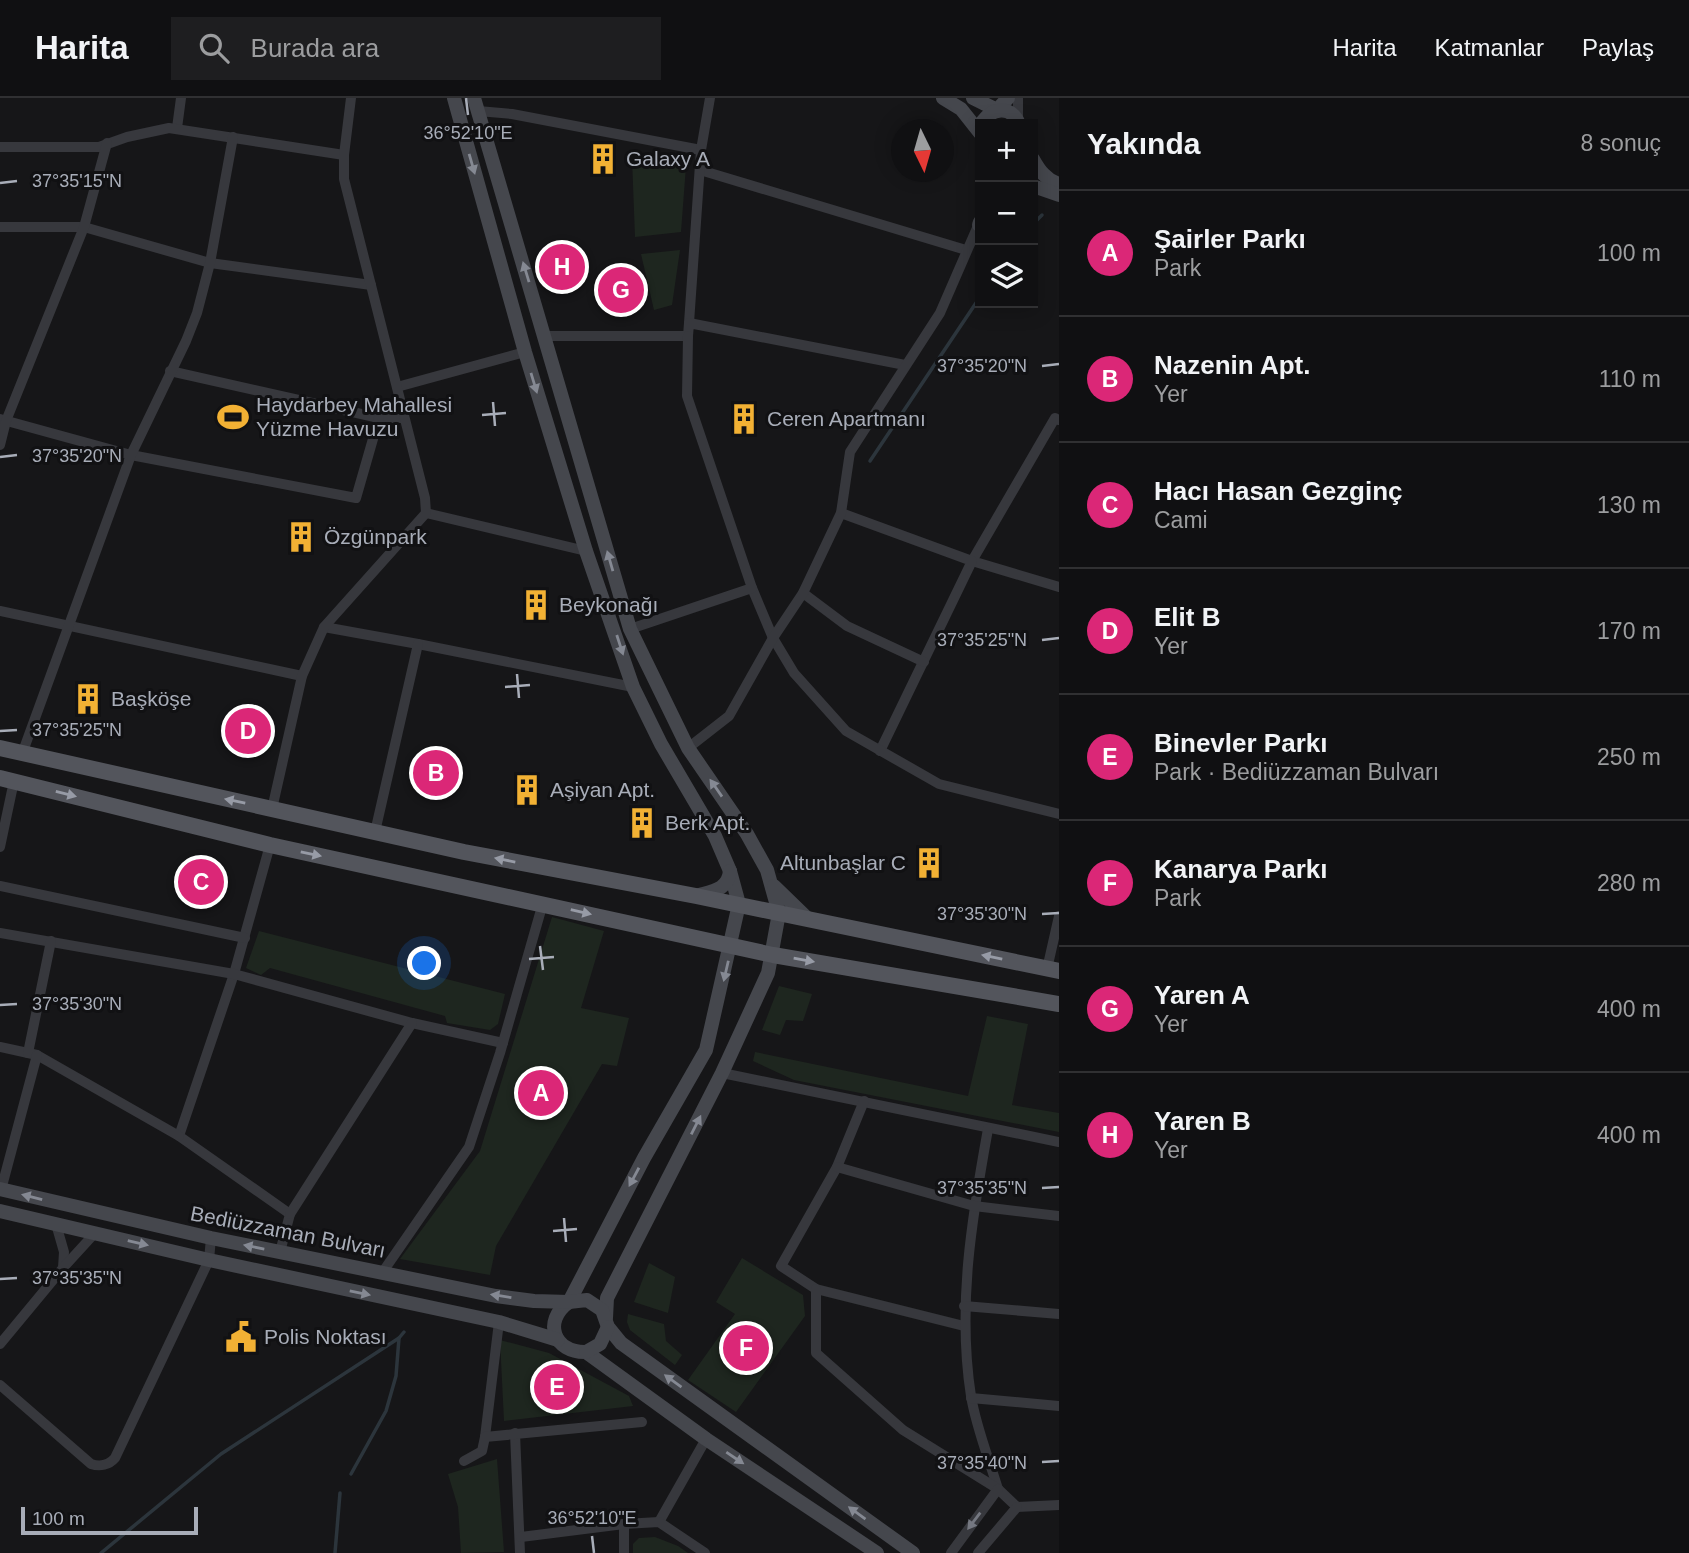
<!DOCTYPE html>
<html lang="tr">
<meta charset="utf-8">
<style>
:root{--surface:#101012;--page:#1e1e20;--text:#f1f3f6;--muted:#9c9d9f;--line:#303032;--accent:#db2777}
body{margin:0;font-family:Arial,sans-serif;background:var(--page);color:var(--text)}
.controls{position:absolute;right:21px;top:21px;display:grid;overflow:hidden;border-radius:0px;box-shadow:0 4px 18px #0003}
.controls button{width:63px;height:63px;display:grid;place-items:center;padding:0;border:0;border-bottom:2px solid var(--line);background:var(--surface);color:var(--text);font:35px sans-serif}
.compass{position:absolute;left:891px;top:21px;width:63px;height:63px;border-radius:50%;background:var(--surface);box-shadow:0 4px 18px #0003;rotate:175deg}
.scale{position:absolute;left:21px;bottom:18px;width:177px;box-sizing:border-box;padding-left:7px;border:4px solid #a8adb8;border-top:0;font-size:19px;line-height:24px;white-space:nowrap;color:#a8adb8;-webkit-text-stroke:5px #111113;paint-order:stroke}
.you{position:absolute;left:425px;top:866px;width:24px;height:24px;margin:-18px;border:5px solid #fff;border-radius:50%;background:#1a73e8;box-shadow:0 0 0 10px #1a73e833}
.badge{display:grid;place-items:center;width:46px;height:46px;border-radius:50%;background:var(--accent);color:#fff;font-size:23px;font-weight:700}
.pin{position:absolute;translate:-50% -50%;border:4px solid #fff;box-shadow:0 2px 7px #0006}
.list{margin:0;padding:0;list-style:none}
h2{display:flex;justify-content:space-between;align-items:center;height:91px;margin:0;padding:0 28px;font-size:30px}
h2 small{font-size:23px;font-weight:400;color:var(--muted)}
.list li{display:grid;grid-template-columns:46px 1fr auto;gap:21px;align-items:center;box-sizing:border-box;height:126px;padding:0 28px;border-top:2px solid var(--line)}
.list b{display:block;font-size:26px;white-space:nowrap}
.list p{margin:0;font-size:23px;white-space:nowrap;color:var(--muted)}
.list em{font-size:23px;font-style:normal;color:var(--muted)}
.icon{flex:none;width:38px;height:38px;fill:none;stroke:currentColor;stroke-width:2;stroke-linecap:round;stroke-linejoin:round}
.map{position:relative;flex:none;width:1059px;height:1455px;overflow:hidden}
header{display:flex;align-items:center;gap:42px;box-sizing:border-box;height:98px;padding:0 35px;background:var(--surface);border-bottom:2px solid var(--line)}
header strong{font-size:33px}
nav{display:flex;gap:38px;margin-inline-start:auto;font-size:24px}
.search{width:490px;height:63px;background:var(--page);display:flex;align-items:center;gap:18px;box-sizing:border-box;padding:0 24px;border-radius:0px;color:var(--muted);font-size:26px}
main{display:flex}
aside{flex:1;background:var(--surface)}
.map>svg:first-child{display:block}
.green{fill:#1e261f}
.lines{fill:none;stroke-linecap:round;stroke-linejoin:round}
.stream{stroke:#2c353c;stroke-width:3.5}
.street{stroke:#37383d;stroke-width:10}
.secondary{stroke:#45474d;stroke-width:14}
.primary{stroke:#53555c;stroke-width:16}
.oneway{fill:#858993}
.oneway2{fill:#979ba6}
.oneway3{fill:#757881}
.ticks{fill:none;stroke:#a8adb8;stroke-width:2.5}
.labels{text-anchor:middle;stroke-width:6;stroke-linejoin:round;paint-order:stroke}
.poi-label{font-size:21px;fill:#a8adb8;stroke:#111113;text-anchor:start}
.street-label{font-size:21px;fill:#a8adb8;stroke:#111113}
.ticks-label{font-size:18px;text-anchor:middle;fill:#a8adb8;stroke:#111113;stroke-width:6;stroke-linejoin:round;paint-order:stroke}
</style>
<header>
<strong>Harita</strong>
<div class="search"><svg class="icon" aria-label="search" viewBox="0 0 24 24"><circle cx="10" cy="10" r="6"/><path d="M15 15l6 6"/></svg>Burada ara</div>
<nav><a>Harita</a><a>Katmanlar</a><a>Paylaş</a></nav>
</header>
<main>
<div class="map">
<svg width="1059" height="1455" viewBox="0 0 1059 1455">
<rect width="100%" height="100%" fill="#161618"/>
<g class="green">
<path d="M632,60L686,68L681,134L635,139Z"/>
<path d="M680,152L672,207L654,212L641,156Z"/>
<path d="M552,819L604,833L581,910L629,920L617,968L602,966L496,1148L490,1177L400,1161L480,1053Z"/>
<path d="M259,833L505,896L498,926L490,932L447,925L445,918L270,870L261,877L246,870Z"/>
<path d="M779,888L812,896L803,923L786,922L780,937L762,932Z"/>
<path d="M987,918L1028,926L1012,1007L1059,1015V1034L794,982L753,963L755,954L968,998Z"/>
<path d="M742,1160L803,1197L805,1218L736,1314L688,1282L735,1216L716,1204Z"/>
<path d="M649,1165L675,1179L668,1215L634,1204Z"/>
<path d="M628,1216L664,1226L666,1243L682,1257L675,1267L630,1232L627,1224Z"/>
<path d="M500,1242L549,1255L629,1298L633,1308L504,1323Z"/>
<path d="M497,1361L504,1454L461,1455L458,1409L448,1376Z"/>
<path d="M655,1439L678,1448L688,1455H633V1446L639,1440Z"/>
</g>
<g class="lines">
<g class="stream">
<path d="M1033,126L1042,117"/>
<path d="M870,363L980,199"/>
<path d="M351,1376L386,1313L396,1278L399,1240"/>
<path d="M101,1455L221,1356L399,1240L404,1234"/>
<path d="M335,1455L340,1395"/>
</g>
<g class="street">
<path d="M478,13L512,16L701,52"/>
<path d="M1018,21V0"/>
<path d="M177,30L181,0"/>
<path d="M0,49H99L127,39L169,30L344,57"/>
<path d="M700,72L966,152"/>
<path d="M0,129H84L210,165L371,187"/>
<path d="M689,225L701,52L710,0"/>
<path d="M546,238H688L689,225L905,267"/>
<path d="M170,273L379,320H403"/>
<path d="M397,289L525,254"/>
<path d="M0,321L131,357L356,400L379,320"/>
<path d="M1059,322L1055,320L972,463L1059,489"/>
<path d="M0,347L6,323L84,129L107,45"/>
<path d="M426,415L586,453"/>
<path d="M841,415L972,463L880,653"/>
<path d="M752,490L773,540L794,575L846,633L939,686L1059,716"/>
<path d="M803,495L847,528L924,564"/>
<path d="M0,513L302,578"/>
<path d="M324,529L418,546L633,589"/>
<path d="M630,531L752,490L687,298L688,238"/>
<path d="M688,650L729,618L773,540L803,495L841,415L850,354L940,215L980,123"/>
<path d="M22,656L131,357L186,243L197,215L210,165L233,39"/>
<path d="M272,711L302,578L324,529L426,415L425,400L344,81V57L351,0"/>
<path d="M375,734L418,546"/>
<path d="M270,747L234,876L179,1038L290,1116L280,1154"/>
<path d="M0,749L14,683"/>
<path d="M0,788L245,840"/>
<path d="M0,835L234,876L412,925L503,945"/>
<path d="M1047,871L1059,818"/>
<path d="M0,949L37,957L179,1038"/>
<path d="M28,955L51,843"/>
<path d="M722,975L1059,1044"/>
<path d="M864,1003L837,1069L781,1168L816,1191L964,1228"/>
<path d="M988,1031C972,1119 957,1208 971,1298C976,1329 989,1361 998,1391"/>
<path d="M837,1069L974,1108L1059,1118"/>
<path d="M1,1092L37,957"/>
<path d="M290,1116L412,925"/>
<path d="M56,1126L64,1154L63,1170"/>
<path d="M382,1175L469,1049L500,955L543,805"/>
<path d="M816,1191V1255L903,1332L998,1391L1017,1409L1059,1407"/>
<path d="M964,1208L1059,1216"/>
<path d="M0,1246L63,1170L95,1135"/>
<path d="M0,1287L91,1366C100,1369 109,1367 115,1360L209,1162L211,1140"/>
<path d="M971,1300L1059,1308"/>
<path d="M515,1335L520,1455"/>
<path d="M485,1339L499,1224"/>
<path d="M464,1363L482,1353L485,1339L642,1324"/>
<path d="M659,1424L706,1341"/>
<path d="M624,1426V1455"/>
<path d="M521,1439L624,1426L659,1424L705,1455"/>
<path d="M951,1455L998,1391"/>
<path d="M978,1455L1017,1409"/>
</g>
<g class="secondary">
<path d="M454,0L525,254L586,453L633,589L661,646L715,738L730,773L739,806L706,952L644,1060L569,1204C542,1223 554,1255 586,1254L706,1341L877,1455"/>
<path d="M474,0L630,531L688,650L747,736L767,772L779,815L768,875L722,975L607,1200L606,1220"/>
<path d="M943,0L961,11L980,35"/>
<path d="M973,0L997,12L1008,0"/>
<path d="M981,26C991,10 1011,6 1019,26"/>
<path d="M1033,61C1039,72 1046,82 1059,86"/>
<path d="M1033,88L1059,97"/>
<path d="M979,127L980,124"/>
<path d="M774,788L808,821"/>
<path d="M696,798C713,793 728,792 730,773"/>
<path d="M0,1091L211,1140L496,1198L534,1203L569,1204L587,1202L602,1212L608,1229L621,1245L913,1455"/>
<path d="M0,1113L209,1162L499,1224L558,1242"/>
<path d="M586,1254L600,1246L608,1229"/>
</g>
<g class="primary">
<path d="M0,650L464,754L696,798L1059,873"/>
<path d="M0,680L270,747L773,857L1059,906"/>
</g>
</g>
<defs><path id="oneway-solid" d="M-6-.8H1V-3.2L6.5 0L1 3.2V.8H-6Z" transform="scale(1.75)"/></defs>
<g class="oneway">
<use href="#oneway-solid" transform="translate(472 66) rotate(74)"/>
<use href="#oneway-solid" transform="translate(526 174) rotate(-107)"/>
<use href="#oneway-solid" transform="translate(534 285) rotate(73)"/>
<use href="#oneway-solid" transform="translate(610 463) rotate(-106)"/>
<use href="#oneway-solid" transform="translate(620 547) rotate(72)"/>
<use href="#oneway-solid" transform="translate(716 690) rotate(-125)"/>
<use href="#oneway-solid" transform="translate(726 873) rotate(103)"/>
<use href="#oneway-solid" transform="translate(696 1027) rotate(-63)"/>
<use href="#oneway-solid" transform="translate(634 1079) rotate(118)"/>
<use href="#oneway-solid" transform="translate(32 1099) rotate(-166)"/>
<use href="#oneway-solid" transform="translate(138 1145) rotate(13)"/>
<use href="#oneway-solid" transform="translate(254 1149) rotate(-169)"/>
<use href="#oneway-solid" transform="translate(360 1195) rotate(12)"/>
<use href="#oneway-solid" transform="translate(501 1198) rotate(-171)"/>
<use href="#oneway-solid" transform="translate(673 1283) rotate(-144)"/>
<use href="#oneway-solid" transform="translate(735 1360) rotate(34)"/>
<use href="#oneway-solid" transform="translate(857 1415) rotate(-144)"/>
</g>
<g class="oneway2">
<use href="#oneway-solid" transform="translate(66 696) rotate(14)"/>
<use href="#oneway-solid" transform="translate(235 703) rotate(-168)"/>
<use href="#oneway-solid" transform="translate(311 756) rotate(12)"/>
<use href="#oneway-solid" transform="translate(505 762) rotate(-169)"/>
<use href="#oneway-solid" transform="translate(581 814) rotate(13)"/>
<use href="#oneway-solid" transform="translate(992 859) rotate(-168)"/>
<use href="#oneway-solid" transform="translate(804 862) rotate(10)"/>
</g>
<use class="oneway3" href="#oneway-solid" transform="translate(974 1423) rotate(127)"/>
<path class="ticks" d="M466,0L468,17M0,85L17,83M1042,268L1059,266M493,304L495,328M482,317L506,315M0,359L17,357M1042,542L1059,540M517,576L519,600M505,589L530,587M0,633L17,632M1042,816L1059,815M540,848L543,872M529,861L554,859M0,907L17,906M1042,1090L1059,1089M564,1120L566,1144M553,1133L577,1131M0,1181L17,1180M1042,1364L1059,1363M592,1438L594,1455"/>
<defs>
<symbol id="building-bare" viewBox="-9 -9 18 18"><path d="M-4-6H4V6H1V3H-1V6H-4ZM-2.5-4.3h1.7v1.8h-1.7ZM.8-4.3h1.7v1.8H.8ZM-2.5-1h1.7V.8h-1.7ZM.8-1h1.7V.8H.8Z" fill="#f2b134" stroke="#111113" stroke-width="2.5" paint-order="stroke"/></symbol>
<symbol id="stadium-bare" viewBox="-9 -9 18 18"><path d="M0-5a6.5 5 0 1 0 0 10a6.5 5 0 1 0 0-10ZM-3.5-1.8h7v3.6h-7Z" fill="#f2b134" stroke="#111113" stroke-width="2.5" paint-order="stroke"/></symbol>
<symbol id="civic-bare" viewBox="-9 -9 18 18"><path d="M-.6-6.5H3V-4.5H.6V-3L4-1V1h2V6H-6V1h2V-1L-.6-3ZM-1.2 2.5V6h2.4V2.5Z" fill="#f2b134" stroke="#111113" stroke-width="2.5" paint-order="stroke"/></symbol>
</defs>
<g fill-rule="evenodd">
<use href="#building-bare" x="581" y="39" width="44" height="44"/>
<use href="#stadium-bare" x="211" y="297" width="44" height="44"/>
<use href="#building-bare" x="722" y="299" width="44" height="44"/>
<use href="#building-bare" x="279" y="417" width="44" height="44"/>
<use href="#building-bare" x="514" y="485" width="44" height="44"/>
<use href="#building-bare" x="66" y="579" width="44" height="44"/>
<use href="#building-bare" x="505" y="670" width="44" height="44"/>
<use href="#building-bare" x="620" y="703" width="44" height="44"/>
<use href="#building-bare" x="907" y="743" width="44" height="44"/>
<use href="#civic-bare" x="219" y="1217" width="44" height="44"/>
</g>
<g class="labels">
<g class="poi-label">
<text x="626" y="68">Galaxy A</text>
<text x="256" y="314">Haydarbey Mahallesi<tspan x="256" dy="24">Yüzme Havuzu</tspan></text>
<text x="767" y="328">Ceren Apartmanı</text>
<text x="324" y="446">Özgünpark</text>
<text x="559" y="514">Beykonağı</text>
<text x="111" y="608">Başköşe</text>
<text x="550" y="699">Aşiyan Apt.</text>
<text x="665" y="732">Berk Apt.</text>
<text x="906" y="772" text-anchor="end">Altunbaşlar C</text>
<text x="264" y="1246">Polis Noktası</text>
</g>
<g class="street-label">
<text transform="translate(288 1134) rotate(11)" y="7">Bediüzzaman Bulvarı</text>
</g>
</g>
<g class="ticks-label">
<text x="468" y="41">36°52'10"E</text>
<text x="77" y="89">37°35'15"N</text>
<text x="982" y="274">37°35'20"N</text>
<text x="77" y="364">37°35'20"N</text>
<text x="982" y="548">37°35'25"N</text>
<text x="77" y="638">37°35'25"N</text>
<text x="982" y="822">37°35'30"N</text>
<text x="77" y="912">37°35'30"N</text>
<text x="982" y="1096">37°35'35"N</text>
<text x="77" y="1186">37°35'35"N</text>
<text x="982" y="1371">37°35'40"N</text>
<text x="592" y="1426">36°52'10"E</text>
</g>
</svg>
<div class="controls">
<button>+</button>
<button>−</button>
<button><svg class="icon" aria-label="layers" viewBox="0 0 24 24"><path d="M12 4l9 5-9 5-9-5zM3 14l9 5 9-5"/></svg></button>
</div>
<svg class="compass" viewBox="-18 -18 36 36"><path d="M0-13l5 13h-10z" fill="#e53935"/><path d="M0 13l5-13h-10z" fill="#9c9d9f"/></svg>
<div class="scale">100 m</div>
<div class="you"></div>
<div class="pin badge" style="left:541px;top:995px">A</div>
<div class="pin badge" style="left:436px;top:675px">B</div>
<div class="pin badge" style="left:201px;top:784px">C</div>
<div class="pin badge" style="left:248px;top:633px">D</div>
<div class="pin badge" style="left:557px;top:1289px">E</div>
<div class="pin badge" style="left:746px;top:1250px">F</div>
<div class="pin badge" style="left:621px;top:192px">G</div>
<div class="pin badge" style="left:562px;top:169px">H</div>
</div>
<aside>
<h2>Yakında<small>8 sonuç</small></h2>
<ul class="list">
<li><span class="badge">A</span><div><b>Şairler Parkı</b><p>Park</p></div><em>100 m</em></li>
<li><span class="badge">B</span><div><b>Nazenin Apt.</b><p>Yer</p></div><em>110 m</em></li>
<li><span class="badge">C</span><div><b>Hacı Hasan Gezginç</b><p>Cami</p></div><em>130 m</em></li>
<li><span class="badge">D</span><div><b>Elit B</b><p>Yer</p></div><em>170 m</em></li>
<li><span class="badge">E</span><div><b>Binevler Parkı</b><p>Park · Bediüzzaman Bulvarı</p></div><em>250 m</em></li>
<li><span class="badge">F</span><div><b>Kanarya Parkı</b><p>Park</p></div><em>280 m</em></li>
<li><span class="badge">G</span><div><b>Yaren A</b><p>Yer</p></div><em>400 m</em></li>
<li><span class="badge">H</span><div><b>Yaren B</b><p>Yer</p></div><em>400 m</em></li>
</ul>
</aside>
</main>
